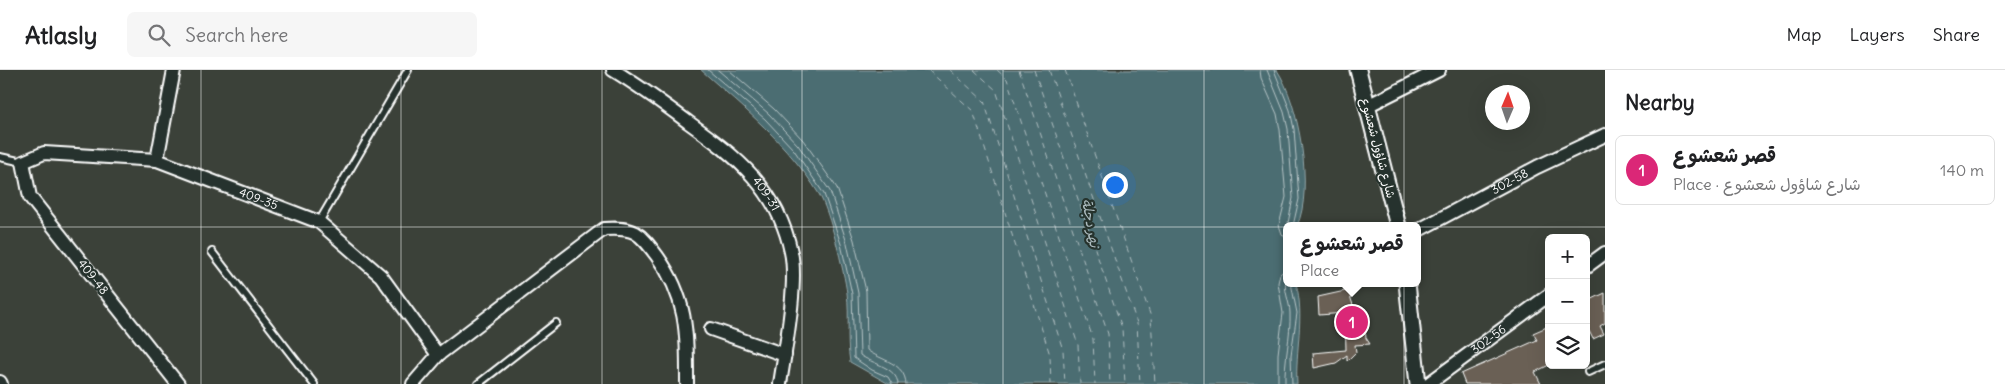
<!DOCTYPE html>
<meta charset="utf-8">
<style>
:root{--surface:#fff;--page:#f6f6f6;--text:#202124;--muted:#757577;--line:#e0e0e0;--accent:#db2777}
body{margin:0;font-family:Delius,"Playpen Sans Arabic",sans-serif;background:var(--page);color:var(--text)}
.controls{position:absolute;right:15px;bottom:15px;display:grid;overflow:hidden;border-radius:8px;box-shadow:0 5px 20px #0002}
.controls button{width:45px;height:45px;display:grid;place-items:center;padding:0;border:0;border-bottom:1px solid var(--line);background:var(--surface);color:var(--text);font:25px sans-serif}
.compass{position:absolute;left:1485px;top:15px;width:45px;height:45px;border-radius:50%;background:var(--surface);box-shadow:0 5px 20px #0002;rotate:2deg}
.you{position:absolute;left:1114px;top:114px;width:18px;height:18px;margin:-12px;border:4px solid #fff;border-radius:50%;background:#1a73e8;box-shadow:0 0 0 8px #1a73e833}
.badge{display:grid;place-items:center;width:32px;height:32px;border-radius:50%;background:var(--accent);color:#fff;font-size:16px;font-weight:700}
.pin{position:absolute;translate:-50% -50%;border:2px solid #fff;box-shadow:0 1px 5px #0006}
.popup{position:absolute;left:1283px;top:152px;width:138px;height:65px;box-sizing:border-box;display:grid;place-content:center;border-radius:8px;background:var(--surface);filter:drop-shadow(0 1px 4px #0005);font-size:16px;white-space:nowrap;color:var(--muted)}
.popup b{font-size:19px;color:var(--text)}
.popup::after{content:'';position:absolute;left:50%;top:100%;margin-left:-10px;border:10px solid transparent;border-top-color:var(--surface)}
.list{margin:0;padding:0;list-style:none}
h2{display:flex;justify-content:space-between;align-items:center;height:65px;margin:0;padding:0 20px;font-size:21px}
h2 small{font-size:16px;font-weight:400;color:var(--muted)}
.list li{display:grid;grid-template-columns:32px 1fr auto;gap:15px;align-items:center;box-sizing:border-box;height:70px;margin:0 10px 10px;padding:0 10px;border:1px solid var(--line);border-radius:8px}
.list b{display:block;font-size:19px;white-space:nowrap}
.list p{margin:0;font-size:16px;white-space:nowrap;color:var(--muted)}
.list em{font-size:16px;font-style:normal;color:var(--muted)}
.icon{flex:none;width:28px;height:28px;fill:none;stroke:currentColor;stroke-width:2;stroke-linecap:round;stroke-linejoin:round}
.map{position:relative;flex:none;width:1605px;height:314px;overflow:hidden}
header{display:flex;align-items:center;gap:30px;box-sizing:border-box;height:70px;padding:0 25px;background:var(--surface);border-bottom:1px solid var(--line)}
header strong{font-size:24px}
nav{display:flex;gap:28px;margin-inline-start:auto;font-size:18px}
.search{width:350px;height:45px;background:var(--page);display:flex;align-items:center;gap:12px;box-sizing:border-box;padding:0 18px;border-radius:8px;color:var(--muted);font-size:19px}
main{display:flex}
aside{flex:1;background:var(--surface)}
.map>svg:first-child{display:block}
.water{fill:#4b6d72;stroke:#93a7aa}
.lines{fill:none;stroke-linecap:round;stroke-linejoin:round}
.shore{stroke:#b7c5c7;stroke-width:1}
.ferry{stroke:#aebdc0;stroke-width:1;stroke-dasharray:6 5;stroke-linecap:butt}
.building{fill:#6b6154;stroke:#fff}
.service-casing{stroke:#fff;stroke-width:10}
.minor-casing{stroke:#fff;stroke-width:16}
.tertiary-casing{stroke:#fff;stroke-width:19}
.service{stroke:#26332d;stroke-width:6}
.minor{stroke:#26332d;stroke-width:12}
.tertiary{stroke:#26332d;stroke-width:15}
.grid{fill:none;stroke:#fff;stroke-width:1;stroke-opacity:0.55}
.labels{text-anchor:middle;stroke-width:4.5;stroke-linejoin:round;paint-order:stroke}
.street-label{font-size:12px;fill:#fff;stroke:#26332d}
.water-label{font-size:14px;font-style:italic;fill:#aebdc0;stroke:#26332d}
</style>
<header>
<strong>Atlasly</strong>
<div class="search"><svg class="icon" aria-label="search" viewBox="0 0 24 24"><circle cx="10" cy="10" r="6"/><path d="M15 15l6 6"/></svg>Search here</div>
<nav><a>Map</a><a>Layers</a><a>Share</a></nav>
</header>
<main>
<div class="map">
<svg width="1605" height="314" viewBox="0 0 1605 314">
<rect width="100%" height="100%" fill="#3b4139"/>
<filter id="ink" filterUnits="userSpaceOnUse"><feTurbulence type="fractalNoise" baseFrequency=".02" numOctaves="2"/><feDisplacementMap in="SourceGraphic" scale="10" xChannelSelector="R" yChannelSelector="G"/><feConvolveMatrix kernelMatrix="1 2 1 2 8 2 1 2 1" color-interpolation-filters="sRGB"/></filter>
<g filter="url(#ink)">
<path class="water" d="M701,0H1277C1299,33 1314,119 1297,156H1287V213H1296C1305,247 1295,280 1297,314H889L850,292C846,269 850,246 847,223C844,201 830,142 819,124C788,74 744,38 701,0Z"/>
<g class="lines">
<g class="shore">
<path d="M708,0L765,49L794,80L824,124L841,174L852,224L854,288L872,300L888,307L892,314"/>
<path d="M718,0L769,44L798,75L830,121L847,173L858,223L860,285C872,294 897,297 898,314"/>
<path d="M729,0L774,39L803,70L837,118L854,170L866,221L867,280C881,291 905,292 906,314"/>
<path d="M1260,0L1261,8L1277,44L1280,60L1286,127L1279,155L1282,164L1287,170"/>
<path d="M1267,0L1284,42L1288,59L1293,128L1287,158"/>
<path d="M1274,0L1290,40L1294,59L1299,129L1293,156"/>
<path d="M1291,213L1297,243L1291,285L1292,314"/>
<path d="M1278,314V284L1283,243L1278,213L1280,204L1287,198"/>
<path d="M1285,314C1284,290 1291,266 1290,243C1290,231 1282,219 1287,208"/>
</g>
<g class="ferry">
<path d="M928,0L973,41L1050,285L1051,314"/>
<path d="M950,0L984,31L1063,280L1065,314"/>
<path d="M974,0L996,20L1078,275L1080,314"/>
<path d="M997,0L1007,9L1093,269L1095,314"/>
<path d="M1019,0L1108,264L1110,314"/>
<path d="M1034,0L1122,258L1125,314"/>
<path d="M1049,0L1137,253L1140,314"/>
<path d="M1065,0L1151,247L1155,314"/>
</g>
</g>
<g class="building">
<path d="M1347,217L1361,259H1365L1366,268L1370,274L1355,275L1356,282L1347,291V285L1336,293L1314,298L1313,283L1346,280L1345,243L1319,245L1318,227L1345,221V218Z"/>
<path d="M1605,223V253L1600,256L1604,264L1593,269L1589,261L1586,263V232Z"/>
<path d="M1549,256V295L1535,302L1541,314H1465L1461,304L1537,270L1533,263Z"/>
</g>
<g class="lines">
<defs>
<g id="service">
<path d="M0,87L23,92"/>
<path d="M319,152L408,0"/>
<path d="M212,182L314,314"/>
<path d="M1588,302L1605,294"/>
<path d="M478,314L556,253"/>
</g>
<g id="minor">
<path id="s1" d="M613,0C639,16 664,34 688,52C737,87 778,119 791,182C798,213 785,281 780,314"/>
<path d="M1367,36L1439,0"/>
<path d="M157,90L174,0"/>
<path id="s2" d="M1417,161L1537,97L1605,65"/>
<path d="M1586,197L1605,183"/>
<path d="M711,259L785,285"/>
<path d="M0,312L1,314"/>
<path id="s3" d="M178,314L30,127L23,92L44,83L157,90L319,152L381,206L438,285"/>
<path d="M413,314L438,285L604,159C635,157 639,162 657,186C688,229 687,264 687,314"/>
<path id="s4" d="M1428,314L1549,225"/>
</g>
<g id="tertiary">
<path d="M1358,0L1398,156"/>
<path d="M1407,213L1418,314"/>
</g>
</defs>
<use href="#service" class="service-casing"/>
<use href="#minor" class="minor-casing"/>
<use href="#tertiary" class="tertiary-casing"/>
<use href="#service" class="service"/>
<use href="#minor" class="minor"/>
<use href="#tertiary" class="tertiary"/>
</g>
</g>
<path class="grid" d="M201,0V314M401,0V314M602,0V314M802,0V314M1003,0V314M1204,0V314M1404,0V314M0,157H1605"/>
<g class="labels">
<g class="street-label">
<text transform="translate(1378 78) rotate(75)" y="4">شارع شاؤول شعشوع</text>
<text dy="4" stroke="none"><textPath href="#s2" startOffset="105">302-58</textPath></text>
<text dy="4" stroke="none"><textPath href="#s1" startOffset="198">409-31</textPath></text>
<text dy="4" stroke="none"><textPath href="#s3" startOffset="519">409-35</textPath></text>
<text transform="translate(93 207) rotate(52)" y="4">409-48</text>
<text dy="4" stroke="none"><textPath href="#s4" startOffset="75">302-56</textPath></text>
</g>
<g class="water-label">
<text transform="translate(1091 153) rotate(80)" y="5">نهر دجلة</text>
</g>
</g>
</svg>
<div class="controls">
<button>+</button>
<button>−</button>
<button><svg class="icon" aria-label="layers" viewBox="0 0 24 24"><path d="M12 4l9 5-9 5-9-5zM3 14l9 5 9-5"/></svg></button>
</div>
<svg class="compass" viewBox="-18 -18 36 36"><path d="M0-13l5 13h-10z" fill="#e53935"/><path d="M0 13l5-13h-10z" fill="#757577"/></svg>
<div class="you"></div>
<div class="pin badge" style="left:1352px;top:252px">1</div>
<div class="popup"><b>قصر شعشوع</b>Place</div>
</div>
<aside>
<h2>Nearby<small></small></h2>
<ul class="list">
<li><span class="badge">1</span><div><b>قصر شعشوع</b><p>Place · شارع شاؤول شعشوع</p></div><em>140 m</em></li>
</ul>
</aside>
</main>
